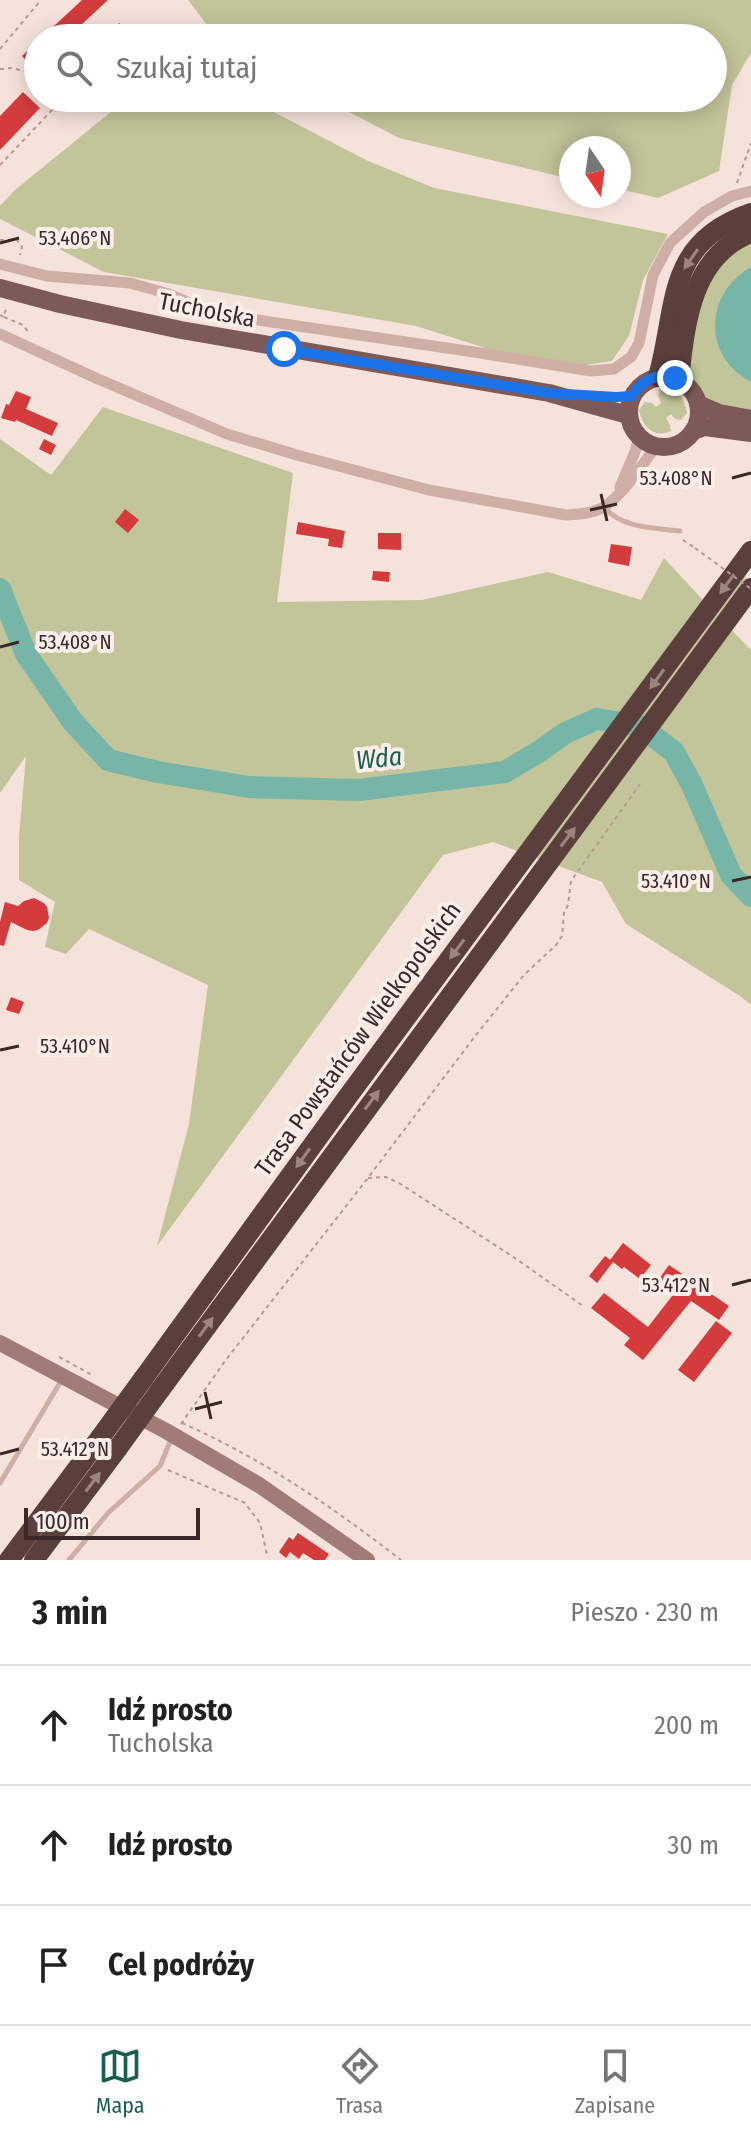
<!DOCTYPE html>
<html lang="pl">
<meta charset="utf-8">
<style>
:root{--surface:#fff;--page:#f2f2f2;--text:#222;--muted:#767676;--line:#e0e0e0;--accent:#185f52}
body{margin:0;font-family:"Fira Sans Condensed",sans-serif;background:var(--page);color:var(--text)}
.compass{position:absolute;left:559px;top:136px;width:72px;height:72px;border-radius:50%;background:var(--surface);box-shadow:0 4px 20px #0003;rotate:167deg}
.scale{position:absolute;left:24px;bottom:20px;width:176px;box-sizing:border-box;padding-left:8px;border:4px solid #392827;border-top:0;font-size:22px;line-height:28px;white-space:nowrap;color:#392827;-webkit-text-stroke:6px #fbeee8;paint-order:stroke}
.stop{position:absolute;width:24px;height:24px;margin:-18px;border:6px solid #1a73e8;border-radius:50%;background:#fff}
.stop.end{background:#1a73e8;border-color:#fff;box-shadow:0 2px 8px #0008}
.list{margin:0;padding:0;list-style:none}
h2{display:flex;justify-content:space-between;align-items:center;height:104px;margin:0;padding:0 32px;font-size:34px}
h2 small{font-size:26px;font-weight:400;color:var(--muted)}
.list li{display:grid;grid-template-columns:52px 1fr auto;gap:24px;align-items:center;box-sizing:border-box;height:120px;padding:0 32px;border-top:2px solid var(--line)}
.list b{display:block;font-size:30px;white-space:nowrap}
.list p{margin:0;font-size:26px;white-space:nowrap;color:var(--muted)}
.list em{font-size:26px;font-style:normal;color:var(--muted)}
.icon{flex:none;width:44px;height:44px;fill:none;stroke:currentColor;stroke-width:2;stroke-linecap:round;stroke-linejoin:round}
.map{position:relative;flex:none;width:751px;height:1560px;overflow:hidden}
.search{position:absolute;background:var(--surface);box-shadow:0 4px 20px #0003;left:24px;right:24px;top:24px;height:88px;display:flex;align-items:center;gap:20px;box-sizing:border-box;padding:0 28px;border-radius:44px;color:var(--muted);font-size:30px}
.sheet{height:464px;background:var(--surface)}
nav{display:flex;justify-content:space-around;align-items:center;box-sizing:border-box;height:112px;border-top:2px solid var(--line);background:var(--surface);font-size:22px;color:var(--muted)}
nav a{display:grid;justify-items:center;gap:4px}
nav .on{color:var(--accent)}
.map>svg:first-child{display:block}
.green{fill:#c2c599}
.water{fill:#77b5a8}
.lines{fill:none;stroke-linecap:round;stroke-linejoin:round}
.river{stroke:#77b5a8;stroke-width:22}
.building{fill:#d33b3c}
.path{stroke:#ba978f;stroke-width:2;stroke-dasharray:4 4;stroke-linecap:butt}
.lane{stroke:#ceaea5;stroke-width:5}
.street{stroke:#ceaea5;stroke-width:11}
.secondary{stroke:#a27b76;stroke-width:16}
.primary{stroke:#7d5a57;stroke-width:18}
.highway{stroke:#5b3f3d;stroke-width:20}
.path-bridge{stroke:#ba978f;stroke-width:2;stroke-dasharray:4 4;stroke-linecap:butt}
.highway-bridge{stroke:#5b3f3d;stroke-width:20}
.oneway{fill:#9b8581}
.route{stroke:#1a73e8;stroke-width:10}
.ticks{fill:none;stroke:#392827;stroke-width:3}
.labels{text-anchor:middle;stroke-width:8;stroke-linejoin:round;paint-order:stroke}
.street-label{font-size:24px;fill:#392827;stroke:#fbeee8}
.water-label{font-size:26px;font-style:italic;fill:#185f52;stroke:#fbeee8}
.ticks-label{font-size:20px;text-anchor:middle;fill:#392827;stroke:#fbeee8;stroke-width:8;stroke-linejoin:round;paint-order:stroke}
</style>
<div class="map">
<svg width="751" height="1560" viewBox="0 0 751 1560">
<rect width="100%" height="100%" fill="#f5e2db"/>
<g class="green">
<path d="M188,0H751V53L732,85L719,171L658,198L619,189V148H571V179L399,138L322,98H713V38H217Z"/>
<path d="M128,98H247L366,160L434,188L668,234L643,280L629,336L612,361L580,366L498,352L416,326L104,272L0,219V206L15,190Z"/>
<path d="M751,241V413L708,404L688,368L690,340L713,270Z"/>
<path d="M663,388C678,389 685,399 687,413L681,420L675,419L671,414L666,418L670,425L671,431C654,439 642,426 639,410L645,402L652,403L656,407L661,403L658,395L660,390Z"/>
<path d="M103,407L293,473L277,602L422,600L548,572L641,600L664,558L715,613L746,571L745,579L718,616L751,650V1005L740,996L626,924L602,882L493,842L443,855L157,1246L189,1124L208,985L89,929L66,954L45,947L55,902L19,880V837L26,756L0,793V439L51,475Z"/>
</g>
<path class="water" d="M751,267V382C702,356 704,294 751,267Z"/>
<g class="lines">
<path class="river" d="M0,589L26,654L73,722L108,760L158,772L249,787L358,790L505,772L540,751L565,733L597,719L640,726L674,752L692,785L731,875L751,896"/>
</g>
<g class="building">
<path d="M82,0H108L67,38H41Z"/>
<path d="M119,23L125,29L116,38H103Z"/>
<path d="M38,41V74L22,56Z"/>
<path d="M23,92L40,108L0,150V116Z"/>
<path d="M16,391L31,397L26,409L58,423L52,436L16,420L15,422L1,418L6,404L9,405Z"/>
<path d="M44,439L56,445L51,455L39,449Z"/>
<path d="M125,509L139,520L128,533L115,522Z"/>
<path d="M298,522L345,531L342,548L328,546L329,539L296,534Z"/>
<path d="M378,533H401V550L378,549Z"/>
<path d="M611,544L632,547L629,566L608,562Z"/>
<path d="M373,571L390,572L389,582L372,580Z"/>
<path d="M34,898L44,903L47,907L49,918L47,923L38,930L33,931L27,930L11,922L4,946L0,945V922L5,902L18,906L24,901Z"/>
<path d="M11,997L24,1002L19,1014L6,1010Z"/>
<path d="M623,1243L651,1265L640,1279L624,1267L622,1269L613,1262L597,1283L589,1276L605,1256L612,1261L610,1260Z"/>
<path d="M669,1265L729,1306L719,1320L691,1301L643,1360L624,1345L630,1338L591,1308L604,1293L648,1327L676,1291L659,1279Z"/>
<path d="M716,1321L732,1333L694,1382L678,1370Z"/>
<path d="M298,1533L329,1554L325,1560H314L303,1553L299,1559L290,1552L286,1558L279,1552L289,1537L293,1540Z"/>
</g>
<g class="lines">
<g class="path">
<path d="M0,49L41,0"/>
<path d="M0,69L11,68L38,74"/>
<path d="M0,165L54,108L60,98"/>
<path d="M737,183L751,143"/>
<path d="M0,240H17L22,247L20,255"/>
<path d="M0,315L4,317L6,308"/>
<path d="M4,317L23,325L29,333"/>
<path d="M683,540L695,548"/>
<path d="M368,1178L386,1177L399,1183L515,1258L583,1306"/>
<path d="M59,1357L92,1375"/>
<path d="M182,1423C263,1459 331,1506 401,1560"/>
<path d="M181,1424L225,1361L361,1187L476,1035L524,975L556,945L562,936L564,913L568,905L571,881L640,784"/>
<path d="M168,1470L245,1503L260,1523L267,1555"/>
</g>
<g class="lane">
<path d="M605,508C621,528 656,528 680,531"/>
<path d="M0,1483L61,1381"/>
<path d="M69,1560L108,1513L160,1466L172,1437"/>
</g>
<g class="street">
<path d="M0,264L47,276L130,283L169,294L211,312L237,317L474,352L591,371L614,369L631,357L639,343L653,275L670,243L704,212L732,196L751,191"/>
<path d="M0,334L98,379L227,434L297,455L429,490L566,515C579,514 590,514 602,508C622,497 643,464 656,446"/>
<path d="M620,487L635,452L639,437"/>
</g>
<path class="secondary" d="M0,1343L166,1431L259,1485L367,1560"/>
<g class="primary">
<path d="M0,288L60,304L181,330L549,393L628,415"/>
<circle cx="664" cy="412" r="35"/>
<path d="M698,404L719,413L751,419"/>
<path d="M693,431L705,427L751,433"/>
</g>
<g class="highway">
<path d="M658,377C678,306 664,243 751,213"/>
<path d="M679,380C685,324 691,256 751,233"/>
<path d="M143,1379L346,1099L751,551"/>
<path d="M160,1390L751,588"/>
<path d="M9,1560L100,1438"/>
<path d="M34,1560L118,1448"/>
</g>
<path class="path-bridge" d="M695,548L751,589"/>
<g class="highway-bridge">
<path d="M100,1438L143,1379"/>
<path d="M118,1448L160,1390"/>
</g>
</g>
<defs><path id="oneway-solid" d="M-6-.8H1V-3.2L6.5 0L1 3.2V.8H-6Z" transform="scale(2)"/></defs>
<g class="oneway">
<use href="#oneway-solid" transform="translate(691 259) rotate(125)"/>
<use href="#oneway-solid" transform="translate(727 584) rotate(126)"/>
<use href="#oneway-solid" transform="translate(657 679) rotate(126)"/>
<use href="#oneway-solid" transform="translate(568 837) rotate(-53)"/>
<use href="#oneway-solid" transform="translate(457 949) rotate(127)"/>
<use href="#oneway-solid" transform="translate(372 1100) rotate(-53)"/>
<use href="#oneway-solid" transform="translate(303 1158) rotate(126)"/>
<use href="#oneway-solid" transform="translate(206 1327) rotate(-54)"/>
<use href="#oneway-solid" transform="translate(93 1482) rotate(-53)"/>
</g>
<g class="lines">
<path class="route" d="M284,349L549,393L616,397L632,396C642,380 656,373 675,378"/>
</g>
<path class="ticks" d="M0,243L19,238M732,478L751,473M601,494L607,521M590,510L617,504M0,647L19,642M732,881L751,877M0,1050L19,1046M732,1285L751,1280M205,1392L211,1419M195,1409L222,1402M0,1454L19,1449"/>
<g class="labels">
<g class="street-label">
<text transform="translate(207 310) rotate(11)" y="8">Tucholska</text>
<text transform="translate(358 1039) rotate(-54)" y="8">Trasa Powstańców Wielkopolskich</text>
</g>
<g class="water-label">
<text transform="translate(379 758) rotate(-6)" y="9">Wda</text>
</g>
</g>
<g class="ticks-label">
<text x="75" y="245">53.406°N</text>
<text x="676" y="485">53.408°N</text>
<text x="75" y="649">53.408°N</text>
<text x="676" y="888">53.410°N</text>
<text x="75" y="1053">53.410°N</text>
<text x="676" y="1292">53.412°N</text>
<text x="75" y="1456">53.412°N</text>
</g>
</svg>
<svg class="compass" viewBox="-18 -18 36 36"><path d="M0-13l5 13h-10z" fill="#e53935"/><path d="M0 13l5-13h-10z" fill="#767676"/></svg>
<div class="scale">100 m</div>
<div class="stop" style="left:284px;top:349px"></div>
<div class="stop end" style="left:675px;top:378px"></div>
<div class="search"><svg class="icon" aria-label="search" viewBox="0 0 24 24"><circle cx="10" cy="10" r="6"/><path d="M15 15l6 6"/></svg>Szukaj tutaj</div>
</div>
<section class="sheet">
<h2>3 min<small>Pieszo · 230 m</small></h2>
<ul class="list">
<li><svg class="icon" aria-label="ahead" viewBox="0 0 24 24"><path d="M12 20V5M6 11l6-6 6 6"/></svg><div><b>Idź prosto</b><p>Tucholska</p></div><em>200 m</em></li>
<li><svg class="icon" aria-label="ahead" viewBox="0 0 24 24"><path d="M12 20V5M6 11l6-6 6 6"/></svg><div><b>Idź prosto</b></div><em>30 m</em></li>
<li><svg class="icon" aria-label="arrive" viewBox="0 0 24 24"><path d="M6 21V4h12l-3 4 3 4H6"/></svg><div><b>Cel podróży</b></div></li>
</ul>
</section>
<nav>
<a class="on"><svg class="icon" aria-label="map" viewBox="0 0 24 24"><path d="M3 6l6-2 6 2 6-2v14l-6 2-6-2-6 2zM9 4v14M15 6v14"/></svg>Mapa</a>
<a><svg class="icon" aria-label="directions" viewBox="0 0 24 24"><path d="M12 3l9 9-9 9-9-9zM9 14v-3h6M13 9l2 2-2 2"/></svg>Trasa</a>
<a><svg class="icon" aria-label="saved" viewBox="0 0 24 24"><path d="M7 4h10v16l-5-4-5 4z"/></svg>Zapisane</a>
</nav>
